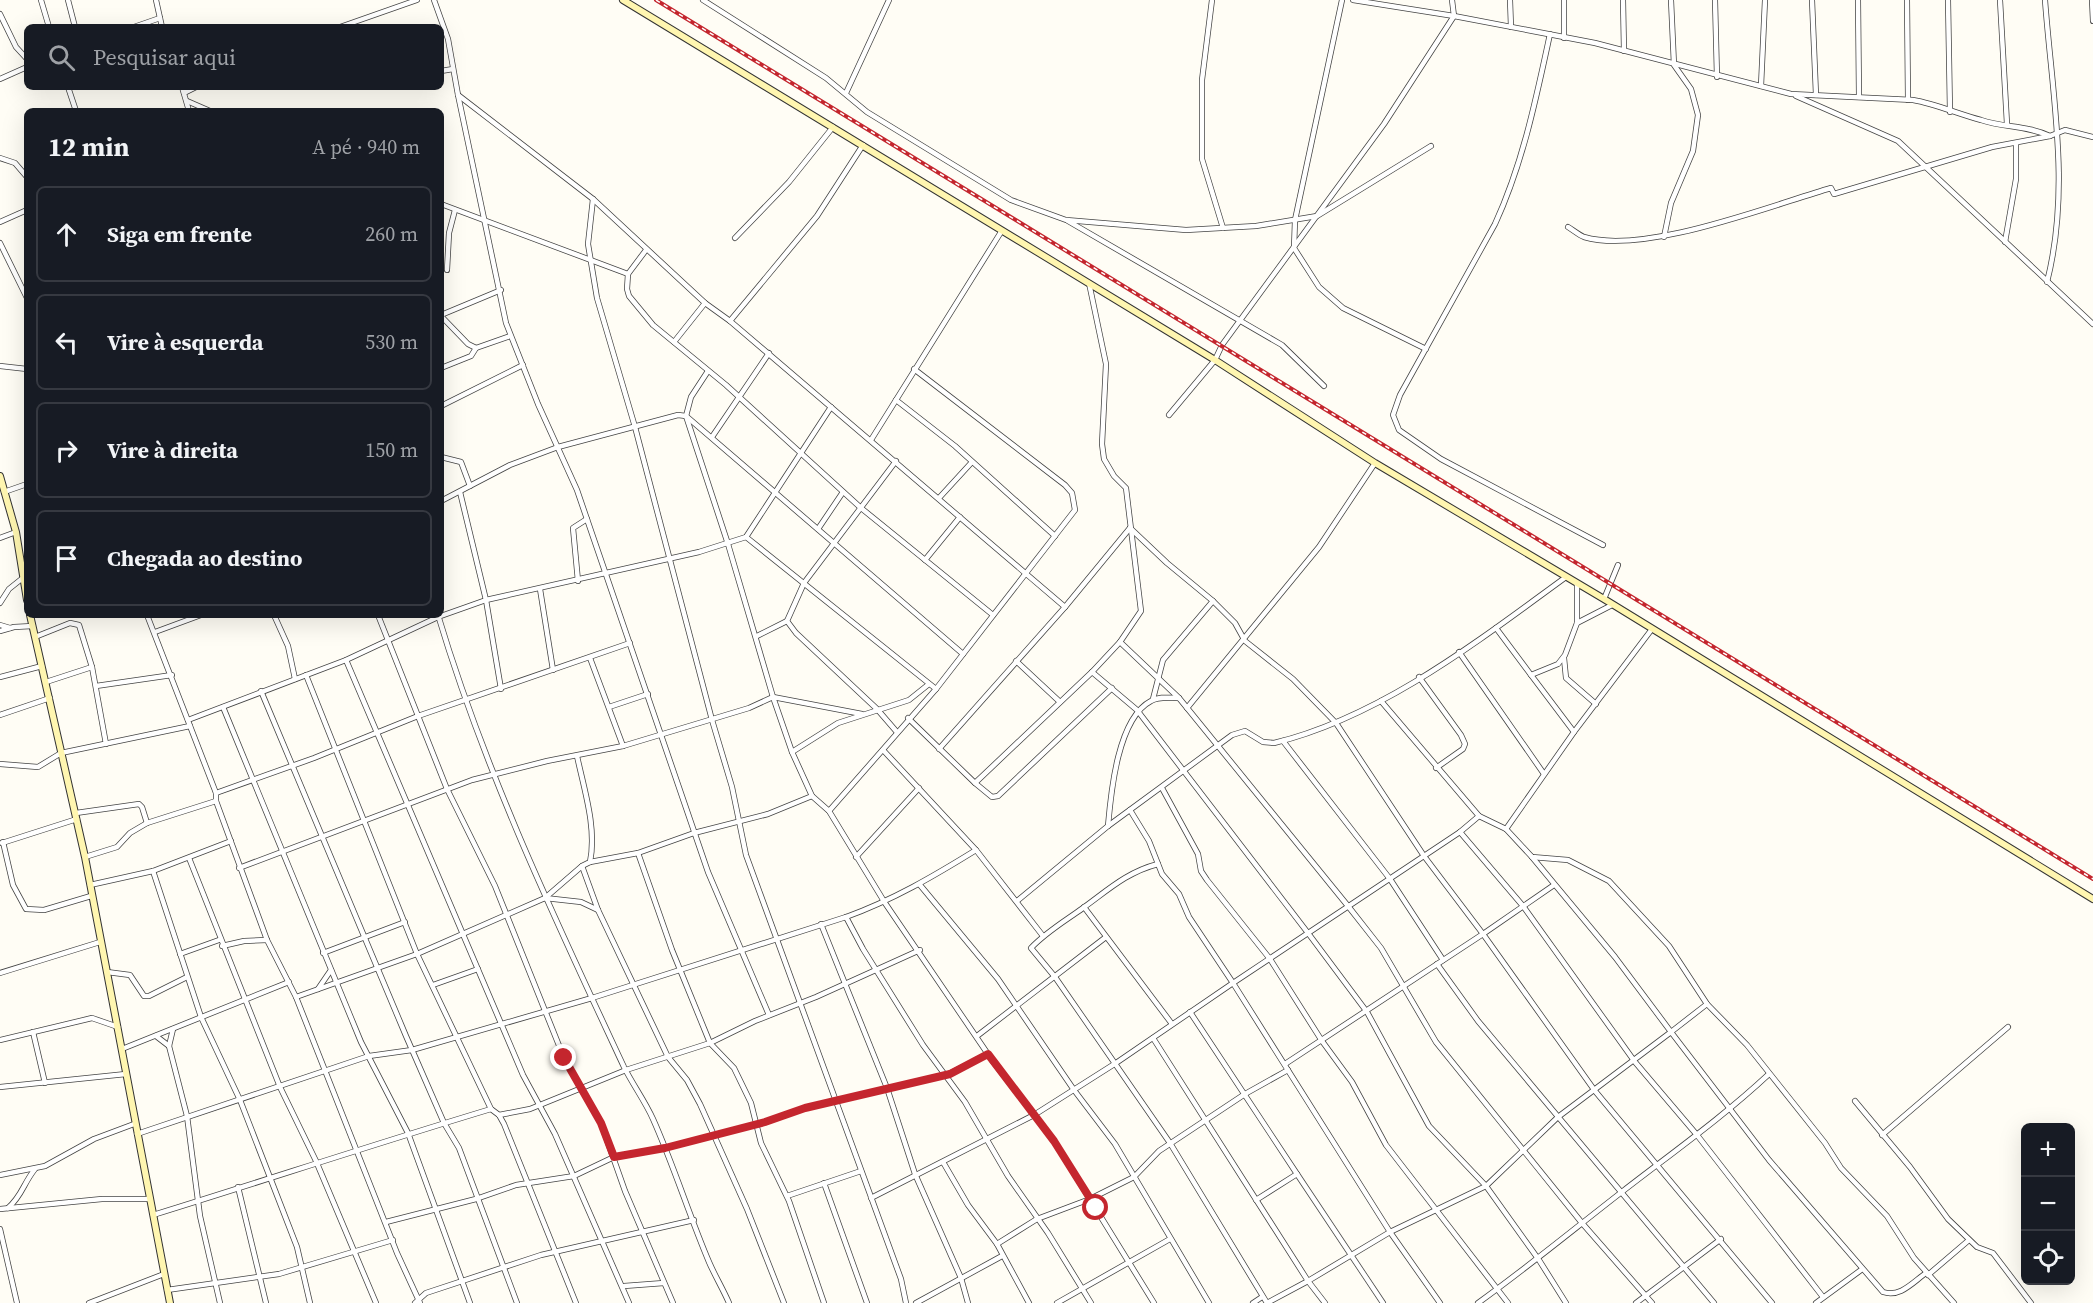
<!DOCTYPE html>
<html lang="pt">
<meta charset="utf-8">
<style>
:root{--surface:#171b24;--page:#242831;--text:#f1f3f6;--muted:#9ea1a6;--line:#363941}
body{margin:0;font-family:"Source Serif 4",serif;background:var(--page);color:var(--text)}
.controls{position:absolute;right:18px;bottom:18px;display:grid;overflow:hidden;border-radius:9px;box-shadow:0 6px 24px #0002}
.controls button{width:54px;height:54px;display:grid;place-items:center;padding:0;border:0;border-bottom:2px solid var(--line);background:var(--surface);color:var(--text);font:30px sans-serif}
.stop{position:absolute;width:18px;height:18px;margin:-14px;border:4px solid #c4262e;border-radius:50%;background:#fff}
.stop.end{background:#c4262e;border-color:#fff;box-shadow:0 2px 6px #0008}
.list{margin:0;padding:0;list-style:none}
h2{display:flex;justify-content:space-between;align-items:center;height:78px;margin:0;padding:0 24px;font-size:26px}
h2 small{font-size:20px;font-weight:400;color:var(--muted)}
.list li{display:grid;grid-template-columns:39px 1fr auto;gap:18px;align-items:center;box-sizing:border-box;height:96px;margin:0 12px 12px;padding:0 12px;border:2px solid var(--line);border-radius:9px}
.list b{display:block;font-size:22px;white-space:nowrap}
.list em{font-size:20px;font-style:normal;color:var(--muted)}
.icon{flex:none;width:33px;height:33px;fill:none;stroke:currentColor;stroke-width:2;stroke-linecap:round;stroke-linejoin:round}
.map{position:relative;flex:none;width:2093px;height:1303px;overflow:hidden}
.search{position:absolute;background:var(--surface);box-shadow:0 6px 24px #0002;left:24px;top:24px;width:420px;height:66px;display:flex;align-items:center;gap:15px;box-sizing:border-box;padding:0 21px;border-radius:9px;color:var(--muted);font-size:22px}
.panel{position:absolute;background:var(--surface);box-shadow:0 6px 24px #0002;left:24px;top:108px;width:420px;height:510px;border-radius:9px}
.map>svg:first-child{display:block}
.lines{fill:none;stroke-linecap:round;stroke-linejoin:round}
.street-casing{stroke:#444;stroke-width:6}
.secondary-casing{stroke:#333;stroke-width:8}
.street{stroke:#fff;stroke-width:4.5}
.secondary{stroke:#fff6b0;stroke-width:6}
.rail-casing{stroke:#c4262e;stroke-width:4}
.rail{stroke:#fff;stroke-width:1.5;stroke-dasharray:4.5;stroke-linecap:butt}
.route{stroke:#c4262e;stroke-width:8}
</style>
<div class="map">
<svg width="2093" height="1303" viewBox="0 0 2093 1303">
<rect width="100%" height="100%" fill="#fffdf5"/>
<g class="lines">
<defs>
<g id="street">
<path d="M41,0L49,27"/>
<path d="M68,0L75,27"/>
<path d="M156,0L162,27"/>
<path d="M434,0L448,39L458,95L593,199L705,303L730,321L1065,607"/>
<path d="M703,0L826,78L867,112L1011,200L1066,220L1186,230L1256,226L1317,216L1431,146"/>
<path d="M1212,0L1202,80V159L1223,228"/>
<path d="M1342,0L1295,220L1294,248L1319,287L1343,308L1426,349"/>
<path d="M1353,0L1454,16L1595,43L1791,94L1913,100C1936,104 1958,114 1981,120C2005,128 2026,125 2050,136L2065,130L2093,137"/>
<path d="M1510,0L1511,27"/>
<path d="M1564,0V38"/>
<path d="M1623,0L1624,51"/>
<path d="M1715,0L1717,77"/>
<path d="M1812,0L1816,95"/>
<path d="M1858,0L1859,97"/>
<path d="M1907,0L1908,100"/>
<path d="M1948,0L1950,112"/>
<path d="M2000,0L2007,124"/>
<path d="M2045,0C2052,95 2071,188 2047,282"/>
<path d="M2092,0L2093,21"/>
<path d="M0,14L16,47L27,59"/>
<path d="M134,27L160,18"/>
<path d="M340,27L417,0"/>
<path d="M1550,34C1536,99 1523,163 1495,224L1400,395L1393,415L1399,430L1441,459L1603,545"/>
<path d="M441,71L453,69"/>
<path d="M0,79L27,67"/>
<path d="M1761,86L1765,0"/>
<path d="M68,87L76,111"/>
<path d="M115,87H159"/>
<path d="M182,87L189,111"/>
<path d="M184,93L196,87"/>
<path d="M846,93L889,0"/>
<path d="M458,95L506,323L538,404L577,490L708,872L769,1015"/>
<path d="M1796,96L1898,141L2093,324"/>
<path d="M187,101L210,111"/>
<path d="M0,158L15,163L27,177"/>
<path d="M593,199L588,244L597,298L635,427L712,720L732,787L746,855L901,1279L906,1303"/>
<path d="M441,204L628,274"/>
<path d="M1068,221L1282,345L1324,386"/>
<path d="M0,222L27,210"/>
<path d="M1568,227C1573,230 1579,235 1584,237C1645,255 1769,206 1831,188L1834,194L1992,147L2050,136"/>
<path d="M1664,237L1671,203L1693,151L1698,115L1691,89L1674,65L1671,0"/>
<path d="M735,238L789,182L833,127"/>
<path d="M2005,242L2016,179V143"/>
<path d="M0,243L27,298"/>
<path d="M646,250L628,274L627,289L629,296L653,325L726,385L861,508L993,615"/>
<path d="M447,270L449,233L455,210"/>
<path d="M441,315L501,290"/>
<path d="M441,316L468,344L476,348L510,336"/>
<path d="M730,321L817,216L863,145"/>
<path d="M674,342L705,303"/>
<path d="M0,366L27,369"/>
<path d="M441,368L471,356L476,348"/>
<path d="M708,371L691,397L686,416L728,544L773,697L792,752L812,796L829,811L885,903L994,1063L1054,1141L1154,1303"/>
<path d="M896,400L955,446L1055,536"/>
<path d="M441,406L523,365"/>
<path d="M1169,415L1215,360L1222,345L1384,124L1454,16L1452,0"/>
<path d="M712,437L769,353"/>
<path d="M871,440L1001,232"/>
<path d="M441,457L461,462L470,486"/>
<path d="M896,461L804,583L787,621L796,633L877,709L896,731"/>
<path d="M4,492L27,484"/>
<path d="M460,492L486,600L501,689"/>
<path d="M939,498L972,462"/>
<path d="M441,501L510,465L558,447L678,415L686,416L963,654"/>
<path d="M1130,528L1167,563L1213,601L1235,623L1245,641L1293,679L1336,723L1424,856L1483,934L1285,1064"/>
<path d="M818,529L843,492"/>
<path d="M746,537L936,689"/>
<path d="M0,538L16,532"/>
<path d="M925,560L960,517"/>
<path d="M578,581L573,528L587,519"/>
<path d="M540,589L553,670"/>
<path d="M1604,599L1618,565"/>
<path d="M0,603L9,589L24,577"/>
<path d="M147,615L216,793V801L267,940L296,997L397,1253L420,1303"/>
<path d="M274,615L288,646L295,679"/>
<path d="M378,615L447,789L495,886L564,1058L601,1123L625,1191L673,1303"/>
<path d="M438,615C485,772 555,919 624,1067C633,1085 645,1101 653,1119C674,1166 689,1215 709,1262C715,1276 723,1289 729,1303"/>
<path d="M1577,623V583"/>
<path d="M0,625L10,628"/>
<path d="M1496,628L1531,675L1558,664L1565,655L1577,623L1612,605"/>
<path d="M0,631L14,627L33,626"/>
<path d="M155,632L201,615"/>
<path d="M757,636L787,621"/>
<path d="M35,637L70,623L79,625L92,667L106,744"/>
<path d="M1120,642L1179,698L1348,906L1381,948L1436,1042L1582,1223L1652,1303"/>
<path d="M1459,652L1544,774"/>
<path d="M590,658L623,746"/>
<path d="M1564,658L1566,678L1596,704"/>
<path d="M346,660L523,1075L555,1134L629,1303"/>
<path d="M1016,661L1060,702"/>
<path d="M1092,672L1137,710L1308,933L1367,1012L1429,1126L1486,1186L1539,1260L1566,1303"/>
<path d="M306,675L417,954L491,1109L499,1115L504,1124L576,1303"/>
<path d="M0,677L42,666"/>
<path d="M1419,677L1461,735L1465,744L1463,749L1436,768"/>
<path d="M46,682L92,667"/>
<path d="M96,686L172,675"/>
<path d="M261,691L406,1036L444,1123L459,1148L517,1303"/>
<path d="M1153,699L1163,660L1213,601"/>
<path d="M1381,701L1479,816L1506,829L1532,857L1568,860L1609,881L1669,946L1707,1004L1747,1045L1825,1143L1841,1168L1887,1216L1914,1258L1954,1303"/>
<path d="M223,707L361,1042L408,1133L470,1303"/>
<path d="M609,707L648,694"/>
<path d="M1187,708L1319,547L1375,463"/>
<path d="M0,715L50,698"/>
<path d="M908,718L975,783L1092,672L1120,642L1141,611L1126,488L1114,476L1104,459L1102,444L1106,364L1089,283"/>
<path d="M188,720L346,660L438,617L486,600L699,552L746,537L831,407"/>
<path d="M1574,732L1652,629"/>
<path d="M1283,741L1390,879L1443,960"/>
<path d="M939,749L1065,607L1130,528"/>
<path d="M883,750L976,850L1043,936"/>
<path d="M792,752L838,723L909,700L929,684"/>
<path d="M0,764L38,767L61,753L190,726"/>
<path d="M975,783L992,797L998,796L1112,688"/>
<path d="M1162,788L1198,854L1201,871L1207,880L1270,959L1322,1041L1352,1082L1386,1145L1508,1303"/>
<path d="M216,793L314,758L418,716L630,643"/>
<path d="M829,811L936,689L1075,510L1072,493L1065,485L914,369"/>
<path d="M76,813L139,804L142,807L147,823"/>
<path d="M1108,826C1111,791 1118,718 1151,701C1159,696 1170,698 1179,698"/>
<path d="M1506,829L1574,732L1531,675"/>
<path d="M1460,832L1523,906L1635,1062L1697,1135L1823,1297"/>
<path d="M3,842L13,885L26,909L44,910L91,896"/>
<path d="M2,843L77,819"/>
<path d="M638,853L672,950L710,1043L734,1068L751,1103L761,1143L789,1201L824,1303"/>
<path d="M85,857L117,847L130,833L147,823L216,801"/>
<path d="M856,857L919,788"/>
<path d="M1532,857L1615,957L1671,1032L1707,1004"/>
<path d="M189,858L280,1087L316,1161L376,1303"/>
<path d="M590,862L638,853L694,833L768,814L812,796"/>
<path d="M582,866L598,910L668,1057L687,1080L700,1104L747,1209L784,1303"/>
<path d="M239,868L472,780L547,761L623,746L749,708L773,697L862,714"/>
<path d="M153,871L201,1017L240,1100L297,1247L310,1303"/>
<path d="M90,885L153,871L231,841"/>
<path d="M920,885L998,979L1074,1090L1115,1144L1209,1303"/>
<path d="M1554,885L1483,934L1595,1091L1772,1303"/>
<path d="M545,898L582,866L590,862C597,828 584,789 577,756"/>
<path d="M1017,901L1108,826L1232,735L1245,731L1263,742L1274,743C1381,717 1478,641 1566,577"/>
<path d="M1084,907L1172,1024"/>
<path d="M846,917L863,949L923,1045L965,1102L1008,1176L1048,1233L1091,1303"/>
<path d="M821,924L887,1088L915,1174L961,1278L968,1303"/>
<path d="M222,946L244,941L267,940"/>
<path d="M323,953L405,922"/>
<path d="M180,954L219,940"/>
<path d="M1437,964L1478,1021L1714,1303"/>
<path d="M107,972L130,975L144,996H149L187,977"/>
<path d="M0,973L100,942"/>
<path d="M433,985L478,969"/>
<path d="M318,989L331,970"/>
<path d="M296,997L417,954L545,898L581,902L598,910"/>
<path d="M1190,1012L1297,1174L1256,1200"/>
<path d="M173,1029L169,1046L187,1116L200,1216L220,1303"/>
<path d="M33,1032L45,1083"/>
<path d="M156,1036L169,1046"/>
<path d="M977,1036L1106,937"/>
<path d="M1153,1038L1308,1281L1267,1303L1170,1143L1055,977L1031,948C1046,932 1065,921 1083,908C1108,890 1127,872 1158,864"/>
<path d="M0,1040L92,1018L118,1027"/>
<path d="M122,1049L289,982"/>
<path d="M0,1087L126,1074"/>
<path d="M1855,1101L1910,1167L1948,1219L1977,1247L1993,1253L2031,1303"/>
<path d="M499,1115L530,1109L626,1070L710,1043L755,1021L816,997L920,950"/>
<path d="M137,1134L369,1056L412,1050L592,998L846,917C893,900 934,876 976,850"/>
<path d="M1882,1135L2008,1027"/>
<path d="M943,1162L968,1205L997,1244L1029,1303"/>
<path d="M1297,1174L1383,1303"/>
<path d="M0,1175L45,1166L94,1139L134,1124"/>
<path d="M824,1183L867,1303"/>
<path d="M238,1187L266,1303"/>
<path d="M787,1196L861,1171"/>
<path d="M871,1198L1034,1115L1116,1063L1233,983L1189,917L1179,894L1162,874L1149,841L1130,810"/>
<path d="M8,1208C22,1196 23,1184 35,1169"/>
<path d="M0,1209L102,1199H150"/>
<path d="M153,1215C266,1180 378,1143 491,1109"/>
<path d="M386,1222L476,1199L516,1185L574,1176L614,1157L665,1148L766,1122L805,1108L949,1074L988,1054"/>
<path d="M0,1229L17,1303"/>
<path d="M997,1244L1037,1219L1090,1199L1134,1177L1159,1151L1245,1094L1288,1070"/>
<path d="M1928,1275L1969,1240"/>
<path d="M624,1286L664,1283"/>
<path d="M167,1290L279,1274L393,1240"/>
<path d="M89,1303L164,1274"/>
<path d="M415,1303L426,1293L541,1255L694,1220"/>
<path d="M916,1303L1002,1256"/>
<path d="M1057,1303L1170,1239"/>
<path d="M1253,1303L1262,1297"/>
<path d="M1325,1303L1308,1281L1390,1232L1486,1186L1558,1117L1671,1032L1769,1160L1883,1292C1900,1298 1913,1282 1926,1273"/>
<path d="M1440,1303L1390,1232L1233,983L1460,832L1479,816"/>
<path d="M1478,1303C1528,1267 1574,1229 1623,1191C1672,1153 1723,1117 1769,1074"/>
<path d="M1636,1303L1721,1239"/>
<path d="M1816,1303L1861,1270"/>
</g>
<g id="secondary">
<path d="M623,0L1215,360L1375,463L1604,599L2093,899"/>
<path d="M0,476L16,532L27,600"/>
<path d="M30,615L85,857L170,1303"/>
</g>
</defs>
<use href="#street" class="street-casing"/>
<use href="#secondary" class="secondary-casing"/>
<use href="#street" class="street"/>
<use href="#secondary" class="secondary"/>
<defs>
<path id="rail" d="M656,0L2093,879"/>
</defs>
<use href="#rail" class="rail-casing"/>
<use href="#rail" class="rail"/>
</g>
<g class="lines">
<path class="route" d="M564,1058L601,1123L614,1157L665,1148L765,1122L805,1108L950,1074L988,1054L1054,1141L1096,1208"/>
</g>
</svg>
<div class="controls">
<button>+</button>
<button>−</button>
<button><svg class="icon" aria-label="locate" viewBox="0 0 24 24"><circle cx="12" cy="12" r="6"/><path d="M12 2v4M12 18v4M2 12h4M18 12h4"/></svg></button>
</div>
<div class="stop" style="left:1096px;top:1208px"></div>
<div class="stop end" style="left:564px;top:1058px"></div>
<div class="search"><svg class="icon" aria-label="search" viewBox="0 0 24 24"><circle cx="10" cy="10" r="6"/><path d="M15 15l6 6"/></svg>Pesquisar aqui</div>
<section class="panel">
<h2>12 min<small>A pé · 940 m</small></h2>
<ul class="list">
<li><svg class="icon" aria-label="ahead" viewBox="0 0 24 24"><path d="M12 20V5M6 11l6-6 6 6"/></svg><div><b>Siga em frente</b></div><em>260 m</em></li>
<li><svg class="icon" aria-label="left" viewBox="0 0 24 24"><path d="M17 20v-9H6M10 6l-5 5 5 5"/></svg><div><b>Vire à esquerda</b></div><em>530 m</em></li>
<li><svg class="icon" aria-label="right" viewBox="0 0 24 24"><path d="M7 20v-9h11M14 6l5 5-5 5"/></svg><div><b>Vire à direita</b></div><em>150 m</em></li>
<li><svg class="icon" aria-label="arrive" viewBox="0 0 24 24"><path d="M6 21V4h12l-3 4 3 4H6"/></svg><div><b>Chegada ao destino</b></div></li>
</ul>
</section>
</div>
